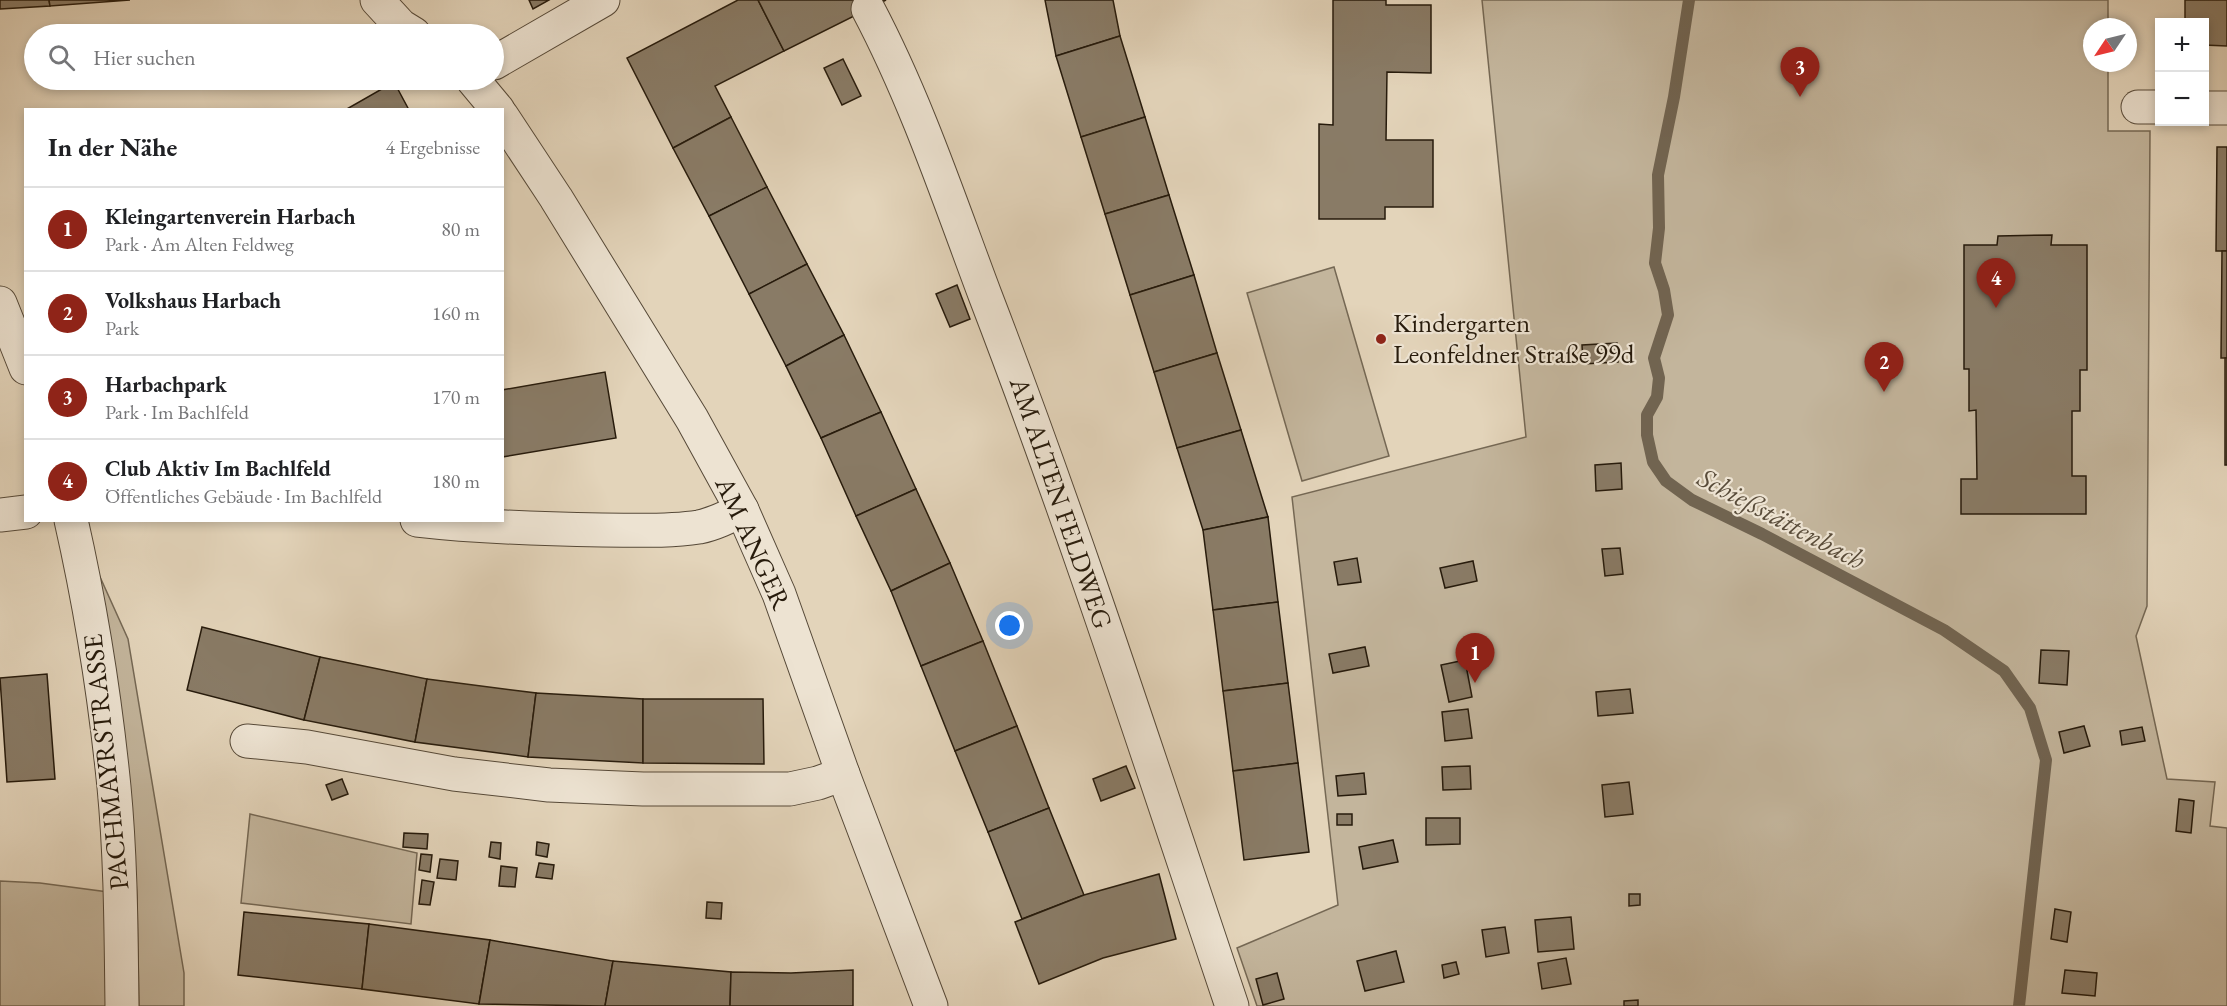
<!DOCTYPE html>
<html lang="de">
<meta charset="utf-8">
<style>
:root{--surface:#fff;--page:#f6f6f6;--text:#202124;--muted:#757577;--line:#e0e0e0;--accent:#8f2418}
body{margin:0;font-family:"EB Garamond",serif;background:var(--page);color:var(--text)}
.controls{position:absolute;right:18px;top:18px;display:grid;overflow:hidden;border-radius:0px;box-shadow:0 3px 9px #0003}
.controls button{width:54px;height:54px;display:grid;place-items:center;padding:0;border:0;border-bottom:2px solid var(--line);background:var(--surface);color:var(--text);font:30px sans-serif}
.compass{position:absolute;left:2083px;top:18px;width:54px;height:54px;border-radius:50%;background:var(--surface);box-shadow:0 3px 9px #0003;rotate:235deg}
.you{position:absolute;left:1010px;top:626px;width:21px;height:21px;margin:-15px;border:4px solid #fff;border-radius:50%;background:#1a73e8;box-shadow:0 0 0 9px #1a73e833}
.badge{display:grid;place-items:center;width:39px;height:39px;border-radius:50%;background:var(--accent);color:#fff;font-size:20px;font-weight:700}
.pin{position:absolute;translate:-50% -50px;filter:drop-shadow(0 2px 3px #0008)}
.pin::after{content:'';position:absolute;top:32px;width:21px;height:18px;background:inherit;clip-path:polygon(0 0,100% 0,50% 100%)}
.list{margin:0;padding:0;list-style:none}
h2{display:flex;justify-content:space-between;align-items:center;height:78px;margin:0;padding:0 24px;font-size:26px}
h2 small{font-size:20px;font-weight:400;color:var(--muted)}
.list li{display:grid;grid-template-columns:39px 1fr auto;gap:18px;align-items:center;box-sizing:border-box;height:84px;padding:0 24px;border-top:2px solid var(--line)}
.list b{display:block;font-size:22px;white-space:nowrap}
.list p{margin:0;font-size:20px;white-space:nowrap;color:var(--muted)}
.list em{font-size:20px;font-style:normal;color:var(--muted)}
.icon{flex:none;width:33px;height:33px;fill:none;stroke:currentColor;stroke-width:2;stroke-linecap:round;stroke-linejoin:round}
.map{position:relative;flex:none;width:2227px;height:1006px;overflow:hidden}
.search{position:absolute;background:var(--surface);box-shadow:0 3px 9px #0003;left:24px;top:24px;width:480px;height:66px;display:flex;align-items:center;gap:15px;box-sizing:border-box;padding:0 21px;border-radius:33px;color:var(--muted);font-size:22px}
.panel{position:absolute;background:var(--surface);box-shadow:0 3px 9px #0003;left:24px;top:108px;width:480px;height:414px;border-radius:0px}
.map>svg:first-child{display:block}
.green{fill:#c3b59c;stroke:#756854;stroke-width:1.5}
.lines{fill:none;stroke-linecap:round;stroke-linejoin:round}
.stream{stroke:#716451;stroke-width:12}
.building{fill:#897b66;stroke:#271b0c;stroke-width:1.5}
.minor-casing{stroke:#564938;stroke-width:35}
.tertiary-casing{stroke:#564938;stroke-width:35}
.minor{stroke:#ede3d2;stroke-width:33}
.tertiary{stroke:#ede3d2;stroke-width:33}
.poi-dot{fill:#8f2418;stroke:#ede3d2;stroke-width:2}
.labels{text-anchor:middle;stroke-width:4.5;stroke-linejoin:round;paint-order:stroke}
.poi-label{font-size:27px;fill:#271b0c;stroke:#ede3d2;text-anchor:start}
.street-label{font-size:27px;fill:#271b0c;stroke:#ede3d2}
.water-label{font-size:28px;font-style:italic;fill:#594c3a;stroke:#ede3d2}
</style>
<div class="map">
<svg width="2227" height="1006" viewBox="0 0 2227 1006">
<rect width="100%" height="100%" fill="#e3d4ba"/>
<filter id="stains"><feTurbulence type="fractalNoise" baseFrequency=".00333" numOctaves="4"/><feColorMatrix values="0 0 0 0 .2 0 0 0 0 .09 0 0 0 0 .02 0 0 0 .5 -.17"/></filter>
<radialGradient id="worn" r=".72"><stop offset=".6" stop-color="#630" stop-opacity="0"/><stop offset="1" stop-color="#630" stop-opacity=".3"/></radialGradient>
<g class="green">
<path d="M1482,0H2108V27H2092V63H2108V131H2150L2147,606L2136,636L2167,779L2215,782L2210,826L2227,828V1006H1257L1237,948L1338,905L1292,497L1526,437Z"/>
<path d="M1334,267L1389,456L1302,481L1247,293Z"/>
<path d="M96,568L128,639L184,973V1006H139L137,896L131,808Z"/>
<path d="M250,814L417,853L411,924L241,903Z"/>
<path d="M0,881L40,883L108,892L111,1006H0Z"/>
</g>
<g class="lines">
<path class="stream" d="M1689,0L1674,97L1658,175L1659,228L1655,263L1664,290L1668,315L1654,358L1659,378L1657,397L1647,415V435L1653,462L1666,481L1692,500L1762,534L1944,630L2004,671L2030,708L2046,760L2019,1006"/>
</g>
<g class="building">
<path d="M0,0H49L50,6L0,9Z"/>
<path d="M49,0H130L50,6Z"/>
<path d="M529,0H549L533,9Z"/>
<path d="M738,0H758L784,51L715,86L731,117L673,148L627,58Z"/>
<path d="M758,0H886L784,51Z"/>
<path d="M1045,0H1113L1120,36L1056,56Z"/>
<path d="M1333,0H1386V5H1431V73L1387,72L1386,140H1433V207H1385V219H1319V124L1333,125Z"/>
<path d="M2185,0H2227V46L2204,45V22H2185Z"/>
<path d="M1120,36L1145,117L1081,137L1056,56Z"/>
<path d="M843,59L861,96L842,105L824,68Z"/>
<path d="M394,82L409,110H345Z"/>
<path d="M731,117L767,187L709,216L673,148Z"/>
<path d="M1145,117L1169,195L1105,214L1081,137Z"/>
<path d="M2217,147H2227V251H2216Z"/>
<path d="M767,187L807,264L749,294L709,216Z"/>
<path d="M1169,195L1194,275L1130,295L1105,214Z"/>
<path d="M2052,235L2051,245H2087V370H2080V411H2072V476H2086V514H1961V479H1977L1976,410L1969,411V369H1964V245H1997L1998,236Z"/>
<path d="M2222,251H2227V358H2221Z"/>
<path d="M807,264L844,335L786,366L749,294Z"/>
<path d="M1194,275L1217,353L1154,372L1130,295Z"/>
<path d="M957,285L970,319L950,327L936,294Z"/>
<path d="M844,335L881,412L821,438L786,366Z"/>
<path d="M1617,343L1618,362L1583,364L1582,345Z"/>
<path d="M1217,353L1241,430L1177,448L1154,372Z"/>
<rect x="2225" y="358" width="2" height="107"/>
<path d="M605,372L616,438L502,457V390Z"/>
<path d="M881,412L916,489L856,516L821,438Z"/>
<path d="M1241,430L1268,517L1203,530L1177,448Z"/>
<path d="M1621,463L1622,489L1596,491L1595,465Z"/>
<path d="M916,489L950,563L891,591L856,516Z"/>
<path d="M1268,517L1278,602L1213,610L1203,530Z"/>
<path d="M1620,548L1623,574L1605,576L1602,549Z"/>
<path d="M1357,558L1361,582L1338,585L1334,562Z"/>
<path d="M1473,561L1477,581L1445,588L1440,568Z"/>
<path d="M950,563L983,641L921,666L891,591Z"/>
<path d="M1278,602L1288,683L1223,691L1213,610Z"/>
<path d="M202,627L320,657L304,720L187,690Z"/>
<path d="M983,641L1017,726L955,751L921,666Z"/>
<path d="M1365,647L1369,666L1333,673L1329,654Z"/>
<path d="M2041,650L2069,651L2067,685L2039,683Z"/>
<path d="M320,657L427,679L415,742L304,720Z"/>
<path d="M1465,660L1472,697L1449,702L1441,665Z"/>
<path d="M47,674L55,779L7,782L0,678Z"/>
<path d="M427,679L536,693L528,757L415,742Z"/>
<path d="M1288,683L1298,763L1233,771L1223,691Z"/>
<path d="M1630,689L1633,713L1598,716L1596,692Z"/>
<path d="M536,693L643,699V763L528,757Z"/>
<path d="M643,699H763L764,764L643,763Z"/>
<path d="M1468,709L1472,738L1445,741L1442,712Z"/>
<path d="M1017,726L1049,808L988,832L955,751Z"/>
<path d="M2084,726L2090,746L2064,753L2059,732Z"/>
<path d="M2142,727L2145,741L2122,745L2120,731Z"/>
<path d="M1298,763L1309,852L1244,860L1233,771Z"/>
<path d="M1126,766L1135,788L1101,801L1093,779Z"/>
<path d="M1470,766L1471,789L1443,790L1442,767Z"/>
<path d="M1364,773L1366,794L1338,796L1336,776Z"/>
<path d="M342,779L348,794L332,800L326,785Z"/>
<path d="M1629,782L1633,814L1605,817L1602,785Z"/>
<path d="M2179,799L2194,801L2191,833L2176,831Z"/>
<path d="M1049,808L1084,895L1022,919L988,832Z"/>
<rect x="1337" y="814" width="15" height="11"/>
<path d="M1426,818H1460V844L1426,845Z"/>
<path d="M404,833L428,834L427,849L403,847Z"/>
<path d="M1393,840L1398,862L1363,869L1359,847Z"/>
<path d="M491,842L501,843L500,859L489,857Z"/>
<path d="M537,842L549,844L547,857L536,855Z"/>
<path d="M421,854L432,855L430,872L419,870Z"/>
<path d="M440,859L458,861L456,880L437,878Z"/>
<path d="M539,863L554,865L552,879L536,877Z"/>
<path d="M501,866L517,868L515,887L499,886Z"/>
<path d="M1159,874L1176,939L1103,958L1039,984L1015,922L1084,895Z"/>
<path d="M422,880L434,882L430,905L419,904Z"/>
<path d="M1629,894H1640V905L1629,906Z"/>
<path d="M707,902L722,903L721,919L706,918Z"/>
<path d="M2055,909L2071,912L2067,942L2051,939Z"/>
<path d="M244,912L369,924L362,989L238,975Z"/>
<path d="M1571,917L1574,949L1538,952L1535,920Z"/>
<path d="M369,924L490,940L479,1004L362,989Z"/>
<path d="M1505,927L1509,953L1486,957L1482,930Z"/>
<path d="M490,940L613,961L605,1006L479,1004Z"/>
<path d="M1396,951L1404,982L1365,991L1357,961Z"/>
<path d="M1566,958L1571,984L1542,989L1538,963Z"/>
<path d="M613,961L731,972L730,1006H605Z"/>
<path d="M1456,962L1459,974L1444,978L1442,965Z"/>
<path d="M853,970V1006H730L731,972L791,973Z"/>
<path d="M2065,970L2097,973L2095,996L2062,993Z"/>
<path d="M1277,973L1284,999L1263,1005L1256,979Z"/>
<path d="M1638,1000V1006H1624V1001Z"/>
</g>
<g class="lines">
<defs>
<g id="minor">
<path d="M377,0L401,26L414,34"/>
<path d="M868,9C916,100 949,199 985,295C1075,529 1152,768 1232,1006"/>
<path d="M494,63L603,0"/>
<path d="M473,80L498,110"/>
<path d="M2138,107H2160"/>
<path d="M2204,108H2227"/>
<path d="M502,116L556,198L692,419L742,510L779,594L843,774L931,1006"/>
<path d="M0,515L26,512"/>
<path d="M417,520C478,527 540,529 602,530C634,530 667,532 699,527C714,524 728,517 742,510"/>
<path d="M247,741L307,747L454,774L549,785L643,789H790L818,783L843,774"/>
</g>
<g id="tertiary">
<path d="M0,303L26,368"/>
<path d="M71,520C91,608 105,697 114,787C121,860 121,933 122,1006"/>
</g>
</defs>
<use href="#minor" class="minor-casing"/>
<use href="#tertiary" class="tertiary-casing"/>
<use href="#minor" class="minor"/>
<use href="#tertiary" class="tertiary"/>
</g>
<circle class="poi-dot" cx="1381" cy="339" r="6"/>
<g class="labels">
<g class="poi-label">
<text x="1393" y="332">Kindergarten<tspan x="1393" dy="31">Leonfeldner Straße 99d</tspan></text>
</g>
<g class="street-label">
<text transform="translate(1061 503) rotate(71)" y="9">AM ALTEN FELDWEG</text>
<text transform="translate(753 543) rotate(65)" y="9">AM ANGER</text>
<text transform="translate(106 762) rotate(-96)" y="9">PACHMAYRSTRASSE</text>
</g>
<g class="water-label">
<text transform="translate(1782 518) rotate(28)" y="10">Schießstättenbach</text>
</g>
</g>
<rect width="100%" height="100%" filter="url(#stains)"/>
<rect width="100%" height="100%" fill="url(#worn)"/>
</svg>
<div class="controls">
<button>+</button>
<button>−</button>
</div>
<svg class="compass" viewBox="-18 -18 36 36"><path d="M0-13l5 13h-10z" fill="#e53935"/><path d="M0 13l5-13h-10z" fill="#757577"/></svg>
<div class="you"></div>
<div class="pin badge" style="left:1475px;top:683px">1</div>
<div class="pin badge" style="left:1884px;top:392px">2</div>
<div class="pin badge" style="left:1800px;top:97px">3</div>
<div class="pin badge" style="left:1996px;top:308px">4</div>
<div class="search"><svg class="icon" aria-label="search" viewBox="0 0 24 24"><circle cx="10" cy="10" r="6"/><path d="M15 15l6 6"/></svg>Hier suchen</div>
<section class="panel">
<h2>In der Nähe<small>4 Ergebnisse</small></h2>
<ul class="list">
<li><span class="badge">1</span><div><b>Kleingartenverein Harbach</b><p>Park · Am Alten Feldweg</p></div><em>80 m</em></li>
<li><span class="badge">2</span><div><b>Volkshaus Harbach</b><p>Park</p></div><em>160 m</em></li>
<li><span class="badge">3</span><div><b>Harbachpark</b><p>Park · Im Bachlfeld</p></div><em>170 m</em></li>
<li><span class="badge">4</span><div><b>Club Aktiv Im Bachlfeld</b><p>Öffentliches Gebäude · Im Bachlfeld</p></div><em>180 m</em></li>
</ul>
</section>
</div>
